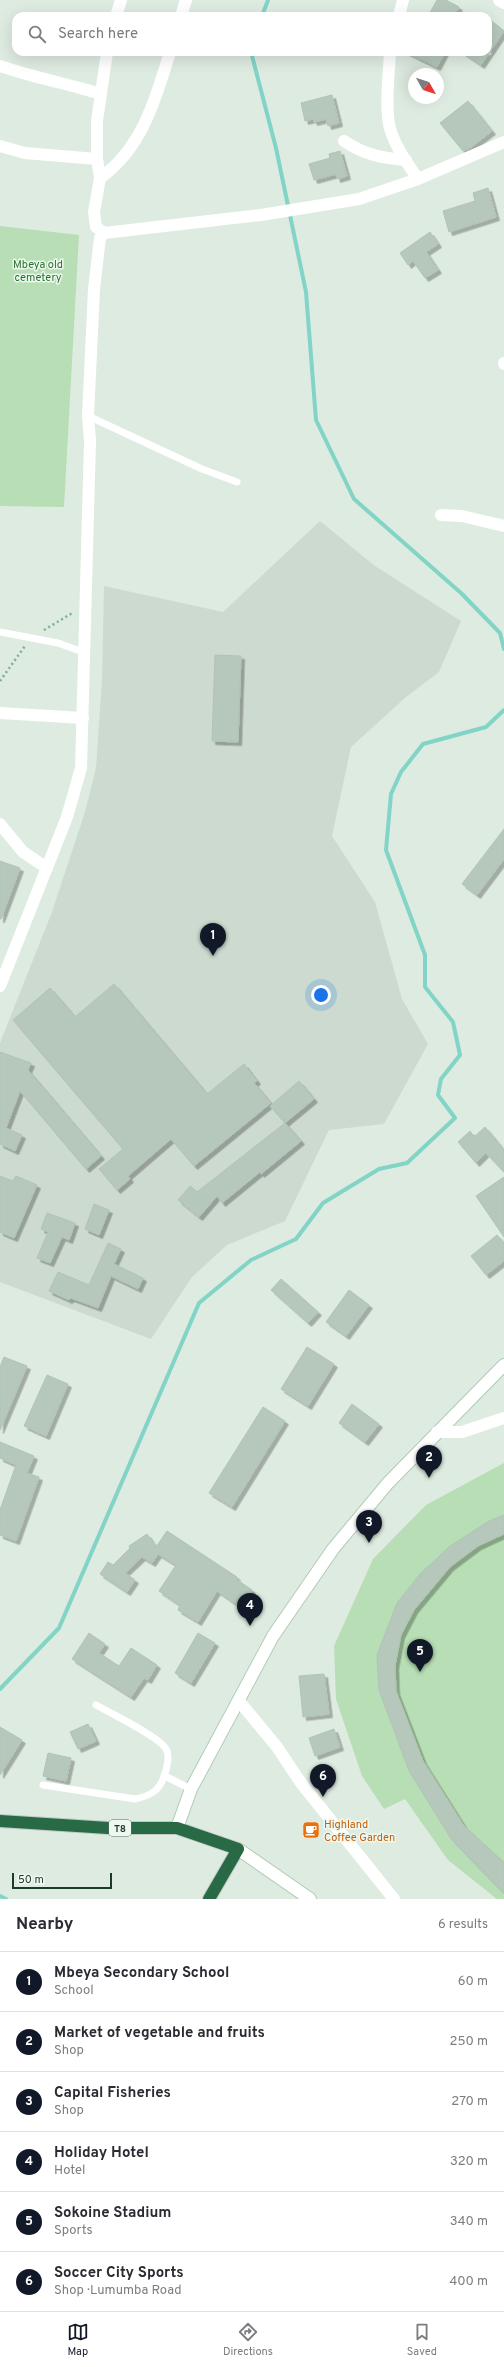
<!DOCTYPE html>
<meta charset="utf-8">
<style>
:root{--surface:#fff;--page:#f7f7f7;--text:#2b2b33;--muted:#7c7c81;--line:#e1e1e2;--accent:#111827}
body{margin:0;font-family:Overpass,sans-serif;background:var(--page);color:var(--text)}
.compass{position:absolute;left:408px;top:68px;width:36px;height:36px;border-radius:50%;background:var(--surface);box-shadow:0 4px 16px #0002;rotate:129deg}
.scale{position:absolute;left:12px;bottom:10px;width:100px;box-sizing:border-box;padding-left:4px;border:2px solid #1e3b2a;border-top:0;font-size:11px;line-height:14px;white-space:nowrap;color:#1e3b2a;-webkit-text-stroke:3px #eef7f0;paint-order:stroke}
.you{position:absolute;left:321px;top:995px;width:14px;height:14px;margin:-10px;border:3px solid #fff;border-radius:50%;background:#1a73e8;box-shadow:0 0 0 6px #1a73e833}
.badge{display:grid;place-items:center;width:26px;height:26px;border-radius:50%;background:var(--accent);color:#fff;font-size:13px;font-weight:700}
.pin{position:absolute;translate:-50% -33px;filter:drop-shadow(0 1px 2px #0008)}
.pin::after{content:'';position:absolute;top:21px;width:14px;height:12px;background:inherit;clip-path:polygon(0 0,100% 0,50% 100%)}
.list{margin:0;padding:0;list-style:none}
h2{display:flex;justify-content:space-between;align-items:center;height:52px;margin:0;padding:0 16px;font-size:17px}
h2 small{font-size:13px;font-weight:400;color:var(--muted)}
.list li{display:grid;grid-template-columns:26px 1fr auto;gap:12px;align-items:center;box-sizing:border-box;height:60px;padding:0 16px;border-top:1px solid var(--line)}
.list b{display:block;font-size:15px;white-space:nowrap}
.list p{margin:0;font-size:13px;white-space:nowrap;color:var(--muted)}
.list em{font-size:13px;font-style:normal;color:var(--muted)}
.icon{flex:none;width:22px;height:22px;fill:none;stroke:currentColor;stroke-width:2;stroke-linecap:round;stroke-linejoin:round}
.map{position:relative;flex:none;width:504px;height:1899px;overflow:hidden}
.search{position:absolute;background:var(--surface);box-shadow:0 4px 16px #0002;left:12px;right:12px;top:12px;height:44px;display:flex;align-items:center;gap:10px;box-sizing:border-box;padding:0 14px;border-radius:12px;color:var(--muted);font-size:15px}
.sheet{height:412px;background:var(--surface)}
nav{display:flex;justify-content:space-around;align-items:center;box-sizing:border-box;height:56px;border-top:1px solid var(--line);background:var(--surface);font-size:11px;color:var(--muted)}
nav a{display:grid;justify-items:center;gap:2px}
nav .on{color:var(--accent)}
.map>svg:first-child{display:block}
.built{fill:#ccdacf}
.green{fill:#b7deb4}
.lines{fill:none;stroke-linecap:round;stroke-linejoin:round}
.stream{stroke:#81d4c6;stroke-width:4}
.building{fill:#b6c8bb;stroke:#b0c4b5;filter:url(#shadow)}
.secondary-casing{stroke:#b0cbb8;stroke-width:14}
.highway-casing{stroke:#c0c8c3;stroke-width:14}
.path{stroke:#7cb18e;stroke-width:2.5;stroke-dasharray:2 3;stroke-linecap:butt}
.lane{stroke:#fff;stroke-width:7}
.street{stroke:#fff;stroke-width:12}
.secondary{stroke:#fff;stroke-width:12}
.highway{stroke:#286946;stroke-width:12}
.labels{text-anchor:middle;stroke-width:3;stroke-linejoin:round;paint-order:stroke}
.shield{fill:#eef7f0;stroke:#5c7365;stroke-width:1}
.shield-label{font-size:10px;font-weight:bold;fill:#1e3b2a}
.park-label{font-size:11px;fill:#26742a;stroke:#eef7f0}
.food-label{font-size:11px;fill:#c56008;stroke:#eef7f0;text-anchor:start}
</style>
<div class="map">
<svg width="504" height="1899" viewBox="0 0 504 1899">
<defs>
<filter id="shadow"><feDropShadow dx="3.5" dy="3.5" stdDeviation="0" flood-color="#0004"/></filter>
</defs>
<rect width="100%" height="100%" fill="#deebe0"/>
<path class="built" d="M320,521L375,566L461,621L439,672L406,697L351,747L332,836L375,902L402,999L428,1044L384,1124L329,1130L285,1221L227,1245L192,1277L151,1339L0,1282V1043L52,912L85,812L96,768L102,680L104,586L223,612Z"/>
<g class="green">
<path d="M0,226L79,235L64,507L0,506Z"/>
<path d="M504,1463V1899H497L448,1860L405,1799L384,1809L362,1776L336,1699L334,1646L373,1559L426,1505Z"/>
</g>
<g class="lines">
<g class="stream">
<path d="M262,16L268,0"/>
<path d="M251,52L276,148L306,292L316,420L354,499L461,593L500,633L504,649"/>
<path d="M0,1689L59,1628L199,1303L251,1260L296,1239L323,1203L379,1169L407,1163L455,1118L438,1095L441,1079L460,1055L453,1022L425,987V955L386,850L391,794L401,772L423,744L486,727L504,710"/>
<path d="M0,1896L6,1899"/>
</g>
</g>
<g class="building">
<path d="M437,0H446L459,7L454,16H428Z"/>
<path d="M488,18L504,31L481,65L462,52H488Z"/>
<path d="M406,52H445L437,67Z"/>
<path d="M332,95L339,123L328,126L326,119L314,122L313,119L305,121L301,103Z"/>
<path d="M468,101L492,131L470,148L463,151L440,123Z"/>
<path d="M340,151L347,176L337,179L336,174L314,180L309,164L330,158L329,154Z"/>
<path d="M488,188L496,217L449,232L443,211L475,201L473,193Z"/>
<path d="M430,232L438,244L426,252L438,270L425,278L413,261L408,265L400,253Z"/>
<path d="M215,655L241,656L238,742L212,741Z"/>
<path d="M504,829V859L477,895L462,884Z"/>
<path d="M0,861L20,868L1,919H0Z"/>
<path d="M114,984L207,1094L244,1064L257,1081L254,1083L271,1103L194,1166L171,1139L128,1176L130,1179L117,1190L99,1169L123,1149L13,1020L50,988L75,1017Z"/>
<path d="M0,1052L31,1063L28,1070L101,1156L86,1169L20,1091L6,1128L22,1135L15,1151L0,1144Z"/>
<path d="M299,1081L314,1099L285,1123L270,1106Z"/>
<path d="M285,1123L301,1141L261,1174L260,1172L222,1203L217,1196L199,1217L178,1200L190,1186L197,1192Z"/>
<path d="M485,1127L504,1150V1172L486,1153L476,1163L458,1142L470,1131L474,1137Z"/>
<path d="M0,1176L13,1181L16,1176L37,1185L14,1238L0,1232Z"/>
<path d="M504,1177V1237L476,1196Z"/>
<path d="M94,1204L109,1210L99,1235L85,1229Z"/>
<path d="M47,1213L75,1223L69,1240L62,1237L50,1263L37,1258L48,1232L41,1229Z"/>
<path d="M497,1235L504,1243V1261L486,1275L471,1256Z"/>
<path d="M108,1243L121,1249L114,1264L143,1278L138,1289L111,1276L98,1308L71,1298L69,1300L49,1291L58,1272L89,1285Z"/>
<path d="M281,1279L318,1312L308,1323L271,1290Z"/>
<path d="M349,1290L369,1305L346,1336L326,1322Z"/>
<path d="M307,1347L334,1364L308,1406L281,1389Z"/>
<path d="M4,1357L27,1366L0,1430V1367Z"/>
<path d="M47,1375L68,1384L46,1436L24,1426Z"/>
<path d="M352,1404L379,1424L365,1442L339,1423Z"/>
<path d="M263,1407L285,1421L232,1507L209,1493Z"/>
<path d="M0,1442L34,1456L27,1473L39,1477L16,1541L0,1535V1510L16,1465L0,1458Z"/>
<path d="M504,1515V1534L478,1546L450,1567L414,1610L401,1635L395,1666L396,1691L423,1761L464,1826L504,1863V1893L452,1840L409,1771L379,1690L377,1655L397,1603L420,1574L450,1546L489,1521Z"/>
<path d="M167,1531L237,1577L236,1579L252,1590L240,1607L217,1591L198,1622L178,1610L180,1605L159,1591L176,1565L158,1554L152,1563L142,1557L125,1573L135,1580L127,1592L100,1574L108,1562L113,1565L130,1548L129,1546L147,1534L156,1547Z"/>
<path d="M89,1633L105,1644L99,1653L119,1666L131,1648L157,1665L148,1680L144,1678L131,1697L72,1659Z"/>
<path d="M198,1633L215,1643L191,1683L175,1673Z"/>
<path d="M324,1674L329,1714L303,1717L299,1676Z"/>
<path d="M88,1724L96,1741L78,1749L70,1732Z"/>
<path d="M0,1727L22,1740L0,1775Z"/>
<path d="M334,1729L340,1747L315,1756L309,1738Z"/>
<path d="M48,1753L71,1758L66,1781L43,1776Z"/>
</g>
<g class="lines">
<defs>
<g id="secondary">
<path d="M177,1828L191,1789L273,1636L333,1549L388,1483L504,1365"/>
<path d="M238,1849L310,1899"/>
</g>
<path id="highway" d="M0,1821L108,1828H177L238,1849L209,1899"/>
</defs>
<use href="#secondary" class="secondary-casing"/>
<use href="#highway" class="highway-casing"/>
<g class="path">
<path d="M44,630L74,612"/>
<path d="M0,681L25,646"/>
</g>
<g class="lane">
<path d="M88,416L202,469L237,482"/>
<path d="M0,632L58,643L83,652"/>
<path d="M165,1776L191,1789"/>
<path d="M43,1785L135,1799C149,1796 160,1791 164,1776C167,1769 170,1755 166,1749C160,1737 110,1713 96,1705"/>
</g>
<g class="street">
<path d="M499,0L504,3"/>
<path d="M116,16L121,0"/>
<path d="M181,16L186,0"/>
<path d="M399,16L403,0"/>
<path d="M390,52C389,75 385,101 389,124C393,144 407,163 418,179"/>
<path d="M0,66C33,78 67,83 100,94"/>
<path d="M344,141C365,155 382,158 406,160"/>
<path d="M0,146L25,153L97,159"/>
<path d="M100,178C142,149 156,98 170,52"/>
<path d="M104,233L96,227L94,212L100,178L97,159V121L107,52"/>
<path d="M504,363V364"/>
<path d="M441,515L462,516L504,526"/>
<path d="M0,713L83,718"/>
<path d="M0,824L23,852L47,868"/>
<path d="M0,986L67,817L81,768L90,441L88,416L94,289L100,238L104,233L261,215L359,199L418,179L504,142"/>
<path d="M437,1432H462L504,1418"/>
<path d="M239,1701L277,1747L301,1783L394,1899"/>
</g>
<use href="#secondary" class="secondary"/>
<use href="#highway" class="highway"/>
</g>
<defs>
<symbol id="cafe-square" viewBox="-11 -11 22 22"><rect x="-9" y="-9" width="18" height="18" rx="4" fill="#e8710a" stroke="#eef7f0"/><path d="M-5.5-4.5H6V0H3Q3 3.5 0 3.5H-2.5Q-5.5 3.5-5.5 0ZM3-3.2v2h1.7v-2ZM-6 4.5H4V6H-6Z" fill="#fff"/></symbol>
</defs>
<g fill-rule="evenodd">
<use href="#cafe-square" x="301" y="1820" width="20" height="20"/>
</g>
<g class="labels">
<rect class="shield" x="109" y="1820" width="22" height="16" rx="3"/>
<g class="shield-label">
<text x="120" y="1832">T8</text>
</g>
<g class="park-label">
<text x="38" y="268">Mbeya old<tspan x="38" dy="13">cemetery</tspan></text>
</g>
<g class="food-label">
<text x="324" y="1828">Highland<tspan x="324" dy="13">Coffee Garden</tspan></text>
</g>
</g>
</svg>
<svg class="compass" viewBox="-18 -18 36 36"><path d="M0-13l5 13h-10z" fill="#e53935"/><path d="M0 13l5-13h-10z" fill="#7c7c81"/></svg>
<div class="scale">50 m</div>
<div class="you"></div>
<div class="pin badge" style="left:213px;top:956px">1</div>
<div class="pin badge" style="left:429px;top:1478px">2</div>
<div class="pin badge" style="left:369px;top:1543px">3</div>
<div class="pin badge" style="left:250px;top:1626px">4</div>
<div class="pin badge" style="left:420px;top:1672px">5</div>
<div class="pin badge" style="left:323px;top:1797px">6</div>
<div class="search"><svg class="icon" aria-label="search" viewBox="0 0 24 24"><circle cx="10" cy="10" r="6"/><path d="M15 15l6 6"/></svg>Search here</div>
</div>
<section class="sheet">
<h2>Nearby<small>6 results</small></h2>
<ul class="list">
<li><span class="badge">1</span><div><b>Mbeya Secondary School</b><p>School</p></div><em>60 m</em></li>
<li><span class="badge">2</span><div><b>Market of vegetable and fruits</b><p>Shop</p></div><em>250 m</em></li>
<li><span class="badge">3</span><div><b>Capital Fisheries</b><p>Shop</p></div><em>270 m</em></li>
<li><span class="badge">4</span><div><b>Holiday Hotel</b><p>Hotel</p></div><em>320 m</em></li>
<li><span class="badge">5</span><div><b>Sokoine Stadium</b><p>Sports</p></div><em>340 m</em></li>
<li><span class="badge">6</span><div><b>Soccer City Sports</b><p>Shop · Lumumba Road</p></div><em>400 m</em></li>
</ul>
</section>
<nav>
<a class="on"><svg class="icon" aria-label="map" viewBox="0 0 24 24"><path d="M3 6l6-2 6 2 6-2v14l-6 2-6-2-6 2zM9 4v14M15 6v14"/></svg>Map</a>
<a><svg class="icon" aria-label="directions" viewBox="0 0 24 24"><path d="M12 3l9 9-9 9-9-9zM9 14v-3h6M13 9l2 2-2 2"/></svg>Directions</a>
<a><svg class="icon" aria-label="saved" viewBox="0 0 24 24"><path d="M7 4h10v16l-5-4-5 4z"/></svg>Saved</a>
</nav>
